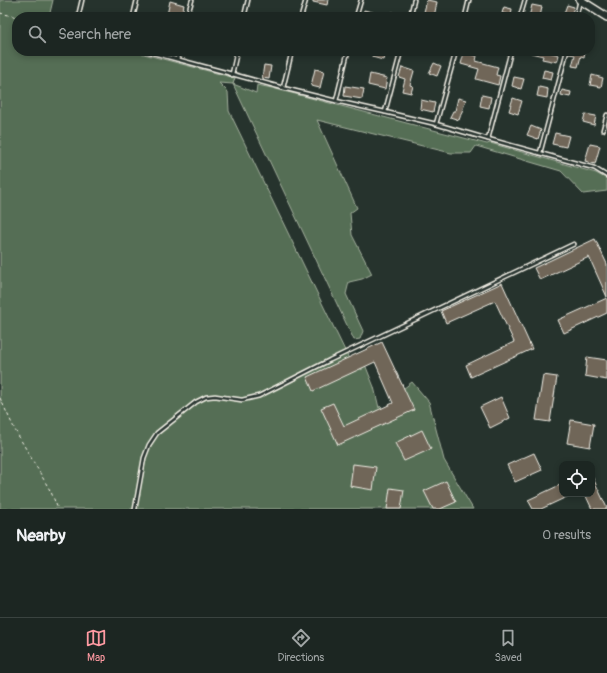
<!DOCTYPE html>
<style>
:root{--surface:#1c2622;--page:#29322f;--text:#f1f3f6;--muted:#a0a5a5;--line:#3a4340;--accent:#ff9aa2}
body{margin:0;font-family:Pangolin,sans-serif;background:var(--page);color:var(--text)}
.controls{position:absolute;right:12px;bottom:12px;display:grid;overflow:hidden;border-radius:8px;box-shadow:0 2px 6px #0003}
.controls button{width:36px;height:36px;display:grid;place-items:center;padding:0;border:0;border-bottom:1px solid var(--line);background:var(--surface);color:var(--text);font:20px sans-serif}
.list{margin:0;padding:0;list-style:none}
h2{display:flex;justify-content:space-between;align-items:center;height:52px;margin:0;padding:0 16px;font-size:17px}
h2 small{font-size:13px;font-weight:400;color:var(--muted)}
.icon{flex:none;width:22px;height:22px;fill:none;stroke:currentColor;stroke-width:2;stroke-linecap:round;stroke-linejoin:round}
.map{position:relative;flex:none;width:607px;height:509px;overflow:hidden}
.search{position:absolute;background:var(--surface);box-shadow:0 2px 6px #0003;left:12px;right:12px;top:12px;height:44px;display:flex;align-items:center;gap:10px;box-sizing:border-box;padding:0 14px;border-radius:16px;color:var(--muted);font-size:15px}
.sheet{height:108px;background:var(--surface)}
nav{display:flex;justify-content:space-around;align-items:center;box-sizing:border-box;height:56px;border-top:1px solid var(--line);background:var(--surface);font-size:11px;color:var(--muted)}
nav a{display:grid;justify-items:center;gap:2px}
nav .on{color:var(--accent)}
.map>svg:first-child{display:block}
.green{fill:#546e54;stroke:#a4b09e}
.building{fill:#706659;stroke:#f4f1e8}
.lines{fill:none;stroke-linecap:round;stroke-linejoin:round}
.lane-casing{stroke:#f4f1e8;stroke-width:5.5}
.secondary-casing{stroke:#f4f1e8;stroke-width:10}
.path{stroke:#f4f1e8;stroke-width:1;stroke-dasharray:3 3;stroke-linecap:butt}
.lane{stroke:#26332d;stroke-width:2.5}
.secondary{stroke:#26332d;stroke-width:7}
</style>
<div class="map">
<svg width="607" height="509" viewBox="0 0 607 509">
<rect width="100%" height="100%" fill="#26332d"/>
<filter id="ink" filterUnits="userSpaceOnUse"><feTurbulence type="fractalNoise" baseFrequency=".025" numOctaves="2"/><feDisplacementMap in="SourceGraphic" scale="8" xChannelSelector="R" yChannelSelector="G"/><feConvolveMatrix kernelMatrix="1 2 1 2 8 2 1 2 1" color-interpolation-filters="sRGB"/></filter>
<g filter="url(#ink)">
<path class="green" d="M0,0H53L49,17H17V51H132L235,78L233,84L256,93L257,85L272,88L487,144L490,143L596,173L607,179V191L583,194L561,171L476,146L471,153H451L317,120L357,208L350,213L352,235L372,274L362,279L349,282L346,294L363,331L360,339L354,340L233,84L219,83L228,92L229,111L350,361L362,370V357L374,387L379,408L380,406L386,412L400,414L399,392L412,382L429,402L444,460L473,509H0Z"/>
<g class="building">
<path d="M313,0H328L327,5L313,2Z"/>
<path d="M427,0L437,2L434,17L423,16Z"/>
<path d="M170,1L184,5L181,17L167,15Z"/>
<path d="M532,5L542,7L540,17H529Z"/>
<path d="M567,5L574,7L571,16L564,13Z"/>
<path d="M504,7L512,9L511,15L502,13Z"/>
<path d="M364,10L376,13L375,17H363Z"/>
<path d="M392,12L408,15L407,17H391Z"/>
<path d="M374,51H386L383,60L372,57Z"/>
<path d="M531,51H549L548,52L559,55L557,62L542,59L543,56L531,53Z"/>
<path d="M570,51H585L584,57L581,56L578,67L572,66L575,55L569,54Z"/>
<path d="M464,53L477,56L476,61L498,67L496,75L500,76L498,85L476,79L479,69L461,64Z"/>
<path d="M434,63L441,66L437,76L429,73Z"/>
<path d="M264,65L271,66L269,79L262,78Z"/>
<path d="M402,67L414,71L410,85L413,86L411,93L402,91L405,79L399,77Z"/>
<path d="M315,69L324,71L320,88L311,86Z"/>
<path d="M544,70L553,72L551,80L542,78Z"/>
<path d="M370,74L387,78L385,89L368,85Z"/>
<path d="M592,75L603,78L601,87L590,85Z"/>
<path d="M514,77L524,79L521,89L512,86Z"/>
<path d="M345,86L364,89L362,99L344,96Z"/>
<path d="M539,87L548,89L547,98L537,96Z"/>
<path d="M562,90L571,92L570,97L561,95Z"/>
<path d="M482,95L491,97L489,108L480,106Z"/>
<path d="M458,98L466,100L459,120L450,117L453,111H455Z"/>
<path d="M513,98L522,101L518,114L509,111Z"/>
<path d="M421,100L435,103L433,112L420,109Z"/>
<path d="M585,114L596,116L594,125L583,122Z"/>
<path d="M531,126L541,130L538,139L527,135Z"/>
<path d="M555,133L569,136L566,147L552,144Z"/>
<path d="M590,144L600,146L595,164L585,161Z"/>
<path d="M595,239L607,264V297L589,257L540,280L534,268Z"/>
<path d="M502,283L532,349L471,377L466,365L514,342L495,301L446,323L441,311Z"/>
<path d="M607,298V313L564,333L558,320Z"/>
<path d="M382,342L414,410L338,445L321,408L333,403L344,426L393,403L375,362L313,391L307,377Z"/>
<path d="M587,357L607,360V380L585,376Z"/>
<path d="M543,375L557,377L550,422L536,420Z"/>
<path d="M501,397L510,418L490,428L480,407Z"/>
<path d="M571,420L594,424L590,447L567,443Z"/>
<path d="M422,430L431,449L404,461L395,443Z"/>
<path d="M534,453L542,470L515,482L507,465Z"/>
<path d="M353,464L376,467L373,490L350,486Z"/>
<path d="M592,476L607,508V509H592L585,494H592Z"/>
<path d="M446,481L456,502L440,509H433L424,491Z"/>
<path d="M562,484V494H573L541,509H533L528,500Z"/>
<path d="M390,488L404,490L401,509H387Z"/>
</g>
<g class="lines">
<defs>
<g id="lane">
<path d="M78,17L82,0"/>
<path d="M133,17L137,0"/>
<path d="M187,17L192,0"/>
<path d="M244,17L248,0"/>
<path d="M301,17L306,0"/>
<path d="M356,17L361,0"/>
<path d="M410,17L414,0"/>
<path d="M465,17L469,0"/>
<path d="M520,17L525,0"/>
<path d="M576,17L580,0"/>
<path d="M146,51L232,74L237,51"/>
<path d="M348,51L336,101L385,112L401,51"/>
<path d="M456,51L436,124L488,139L511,51"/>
<path d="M177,59L179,51"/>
<path d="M232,75V74L283,88L292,51"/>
<path d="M283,88L336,101"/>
<path d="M385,112L436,124"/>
<path d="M603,130L607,115"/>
<path d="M488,139L594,168L607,176"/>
<path d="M540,153L567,51"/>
<path d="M135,509L144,458L149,445L157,433L196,402L206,397L215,396L242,400L259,396L330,360L574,244"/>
</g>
<path id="secondary" d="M580,0L607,17"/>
</defs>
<use href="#lane" class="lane-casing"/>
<use href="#secondary" class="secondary-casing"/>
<g class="path">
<path d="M0,13L17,17"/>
<path d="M0,398L15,430L51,492L58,509"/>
</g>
<use href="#lane" class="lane"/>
<use href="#secondary" class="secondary"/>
</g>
</g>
</svg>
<div class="controls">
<button><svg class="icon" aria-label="locate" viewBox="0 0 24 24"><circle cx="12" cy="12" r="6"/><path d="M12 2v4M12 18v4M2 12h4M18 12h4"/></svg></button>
</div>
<div class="search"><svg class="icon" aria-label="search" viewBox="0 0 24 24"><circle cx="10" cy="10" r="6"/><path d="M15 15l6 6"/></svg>Search here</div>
</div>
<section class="sheet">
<h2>Nearby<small>0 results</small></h2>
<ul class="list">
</ul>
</section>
<nav>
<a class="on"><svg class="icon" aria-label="map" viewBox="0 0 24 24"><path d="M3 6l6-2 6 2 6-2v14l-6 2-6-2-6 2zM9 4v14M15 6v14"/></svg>Map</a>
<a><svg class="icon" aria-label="directions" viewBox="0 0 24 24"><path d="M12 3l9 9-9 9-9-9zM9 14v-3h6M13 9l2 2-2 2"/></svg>Directions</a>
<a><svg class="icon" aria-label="saved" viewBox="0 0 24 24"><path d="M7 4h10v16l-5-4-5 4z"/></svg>Saved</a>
</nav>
